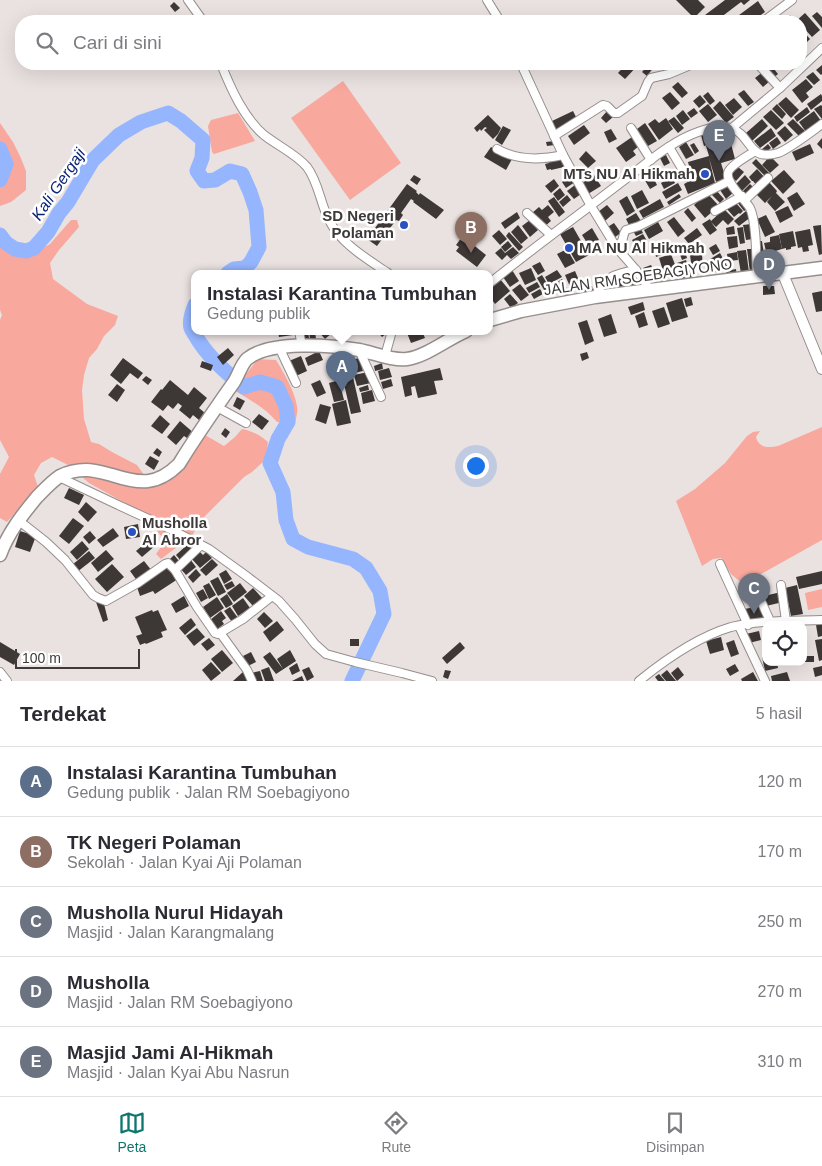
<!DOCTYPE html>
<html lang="id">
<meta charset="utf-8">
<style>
:root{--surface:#fff;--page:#f2f2f3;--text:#2b2b33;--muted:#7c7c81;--line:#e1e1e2;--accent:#0f766e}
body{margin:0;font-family:Arial,sans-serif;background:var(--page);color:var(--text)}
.controls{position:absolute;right:15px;bottom:15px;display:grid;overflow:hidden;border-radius:10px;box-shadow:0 5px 20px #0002}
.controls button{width:45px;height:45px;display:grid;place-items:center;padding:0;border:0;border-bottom:1px solid var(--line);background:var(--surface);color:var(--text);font:25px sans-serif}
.scale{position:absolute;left:15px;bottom:12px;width:125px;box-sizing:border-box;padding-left:5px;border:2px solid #3d3a39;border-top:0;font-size:14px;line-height:18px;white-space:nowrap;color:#3d3a39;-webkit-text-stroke:4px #fff;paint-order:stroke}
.you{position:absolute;left:475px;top:465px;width:18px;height:18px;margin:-12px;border:4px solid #fff;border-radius:50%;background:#1a73e8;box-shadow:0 0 0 8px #1a73e833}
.badge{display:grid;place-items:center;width:32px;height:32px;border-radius:50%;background:var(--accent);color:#fff;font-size:16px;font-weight:700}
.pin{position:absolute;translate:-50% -41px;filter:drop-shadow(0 1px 2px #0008)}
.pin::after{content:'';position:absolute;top:26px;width:18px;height:15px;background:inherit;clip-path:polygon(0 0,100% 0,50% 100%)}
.popup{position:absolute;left:191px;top:270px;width:302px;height:65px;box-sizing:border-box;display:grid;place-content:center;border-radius:10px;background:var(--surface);filter:drop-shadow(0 1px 4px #0005);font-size:16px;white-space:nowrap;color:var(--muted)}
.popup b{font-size:19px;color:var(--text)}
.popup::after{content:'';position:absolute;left:50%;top:100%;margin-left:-10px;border:10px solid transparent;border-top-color:var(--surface)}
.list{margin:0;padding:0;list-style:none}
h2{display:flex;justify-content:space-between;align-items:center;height:65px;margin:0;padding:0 20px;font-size:21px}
h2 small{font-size:16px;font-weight:400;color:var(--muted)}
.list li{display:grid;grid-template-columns:32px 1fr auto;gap:15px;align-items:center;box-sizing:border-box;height:70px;padding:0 20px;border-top:1px solid var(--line)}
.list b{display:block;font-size:19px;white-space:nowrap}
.list p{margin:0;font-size:16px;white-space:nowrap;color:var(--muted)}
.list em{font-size:16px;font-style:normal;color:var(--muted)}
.icon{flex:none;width:28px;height:28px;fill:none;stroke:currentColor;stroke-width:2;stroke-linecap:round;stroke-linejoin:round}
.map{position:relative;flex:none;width:822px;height:681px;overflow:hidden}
.search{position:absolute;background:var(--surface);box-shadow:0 5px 20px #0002;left:15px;right:15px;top:15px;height:55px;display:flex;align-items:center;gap:12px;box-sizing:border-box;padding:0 18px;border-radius:20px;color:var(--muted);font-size:19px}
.sheet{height:415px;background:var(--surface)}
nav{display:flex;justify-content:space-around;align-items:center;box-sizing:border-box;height:70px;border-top:1px solid var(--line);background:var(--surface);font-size:14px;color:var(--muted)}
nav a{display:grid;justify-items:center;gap:2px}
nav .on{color:var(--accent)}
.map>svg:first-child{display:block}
.green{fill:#f8a89c}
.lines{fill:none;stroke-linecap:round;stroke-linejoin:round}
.river{stroke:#95b6fe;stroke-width:15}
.building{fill:#3d3736}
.minor-casing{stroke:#968e8d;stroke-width:10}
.tertiary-casing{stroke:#968e8d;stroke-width:12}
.primary-casing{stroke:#968e8d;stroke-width:15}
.minor{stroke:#fff;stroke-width:8}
.tertiary{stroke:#fff;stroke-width:10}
.primary{stroke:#fff;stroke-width:12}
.poi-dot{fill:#2951c0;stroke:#fff;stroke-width:2}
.labels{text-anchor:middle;stroke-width:5;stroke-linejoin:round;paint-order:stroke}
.poi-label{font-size:15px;font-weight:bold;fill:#3d3a39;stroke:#fff;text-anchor:end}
.street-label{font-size:15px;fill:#3d3a39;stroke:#fff}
.water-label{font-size:16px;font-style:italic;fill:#0b2575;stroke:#fff}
</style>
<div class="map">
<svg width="822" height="681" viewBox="0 0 822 681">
<rect width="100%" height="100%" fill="#eae2e1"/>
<g class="green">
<path d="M343,81L401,163L350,200L291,118Z"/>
<path d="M238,113L255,141L214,154L212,152L208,126L211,120Z"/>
<path d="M0,123L13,142L20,156L26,171V190L11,202L0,206Z"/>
<path d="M71,220H77L79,227L59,250L50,263L53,279L87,304L118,316L115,325L104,336L97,349L89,358L84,375L82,390L84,419L91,442L99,444L112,452L137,465L152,486L168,482L183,470L189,459L205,435L224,446L235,437L242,429C252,431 260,435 268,442L266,459L252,472L244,477L206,515L198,525L192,536L161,559L156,554L166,540L158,533L152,518L89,483L68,465L52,457L41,463L34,475L38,487L7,522L0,518V474L9,457L0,440V320L2,315L0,310V245L10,254L17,257L29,256L50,244Z"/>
<path d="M258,359L276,360C283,371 296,394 297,407C298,412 296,418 295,423L277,422C266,409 251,400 235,391L246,374Z"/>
<path d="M822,427V540L743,584L731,574L721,558L713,559L702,566L676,501L695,489L725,463L747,436L753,432L760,431L756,437C759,448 768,448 778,446Z"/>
<path d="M822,589V607L808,610L805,593Z"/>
</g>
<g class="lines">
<g class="river">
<path d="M0,149L6,164L0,180"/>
<path d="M0,235L6,243L15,249L26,251L34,248L48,232L59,213L68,202L93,160L119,135L141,122L168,113L181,121L203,140L202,158L197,171L204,181L215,180L230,171L242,174L250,192L256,210L259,247L251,262L245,268L234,269L228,273"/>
<path d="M195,305C192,312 189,321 191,328C192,331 194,333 195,335C207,356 225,372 244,387L260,382L277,387L286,406L288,422L278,439L270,463L283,492L286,520L293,539L308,547L353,559L366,568L380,591L384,614L352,681"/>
</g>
</g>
<g class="building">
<path d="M676,0H698L705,7L694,18Z"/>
<path d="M725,0H750L744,5L741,2L716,21H697Z"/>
<path d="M758,1L765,12L752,21H731Z"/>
<path d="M174,2L180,8L175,12L170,6Z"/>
<path d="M817,12L822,17V28L812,16Z"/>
<path d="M805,13L820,30L812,37L801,25V21H788L786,19L790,15L796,21Z"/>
<path d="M779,14L785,21H771Z"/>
<path d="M801,29L810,39L806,43L801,37Z"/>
<path d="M626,64H639L625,79L618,73Z"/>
<path d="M649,64L654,67L647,76L642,72Z"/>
<path d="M761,64H770L778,74L772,79Z"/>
<path d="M822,65V74L821,75L816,70Z"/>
<path d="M764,71L771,80L763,87L755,78Z"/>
<path d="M813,72L820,80L814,85L806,77Z"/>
<path d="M806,79L813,87L806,93L809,97L802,103L792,90Z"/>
<path d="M678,82L688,93L682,98L672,87Z"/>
<path d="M744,90L754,102L748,106L738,94Z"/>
<path d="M670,92L680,103L672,110L662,98Z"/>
<path d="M708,92L715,101L710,105L703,96Z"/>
<path d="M821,94L822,96V101L811,110L807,104Z"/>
<path d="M700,95L706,102L699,108L693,101Z"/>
<path d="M786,97L799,110L791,118L778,104Z"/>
<path d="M734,98L742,107L733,115L725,105Z"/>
<path d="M720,101L734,117L726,123L713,108Z"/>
<path d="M708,104L717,115L708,122L699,111Z"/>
<path d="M777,104L786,114L782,119L772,109Z"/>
<path d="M821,105L822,106V119L814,109Z"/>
<path d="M807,107L810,112L797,122L794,117Z"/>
<path d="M694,108L698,113L691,118L687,113Z"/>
<path d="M683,110L690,119L682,125L676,116Z"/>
<path d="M771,110L784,123L776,130L763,117Z"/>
<path d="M573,111L577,119L556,129L552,121Z"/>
<path d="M607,111L613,117L606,123L601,118Z"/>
<path d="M814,111L821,121L806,132L799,122Z"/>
<path d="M488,115L501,128L498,134L493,139L484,130L487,128L485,127L481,131L480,129L477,132L474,128Z"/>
<path d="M674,117L684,128L678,133L668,121Z"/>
<path d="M666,118L673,129L659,140L648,124L655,119L659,123Z"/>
<path d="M762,119L768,126L752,141L746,133Z"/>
<path d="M793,119L805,131L799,136L787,124Z"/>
<path d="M645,123L657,141L648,146L637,129Z"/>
<path d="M584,125L590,133L574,145L568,136Z"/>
<path d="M503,126L511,130L502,145L495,140Z"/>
<path d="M785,126L793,135L785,142L777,133Z"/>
<path d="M771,128L776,136L760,148L754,141Z"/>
<path d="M611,129L617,139L609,143L604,132Z"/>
<path d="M722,129L725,139L704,146L701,135Z"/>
<path d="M632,137L639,146L633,151L636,155L626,162L616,148Z"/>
<path d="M777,137L781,143L773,149L769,143Z"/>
<path d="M822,138V149L817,144Z"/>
<path d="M730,140L735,159L721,163L726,179L716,182L709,158L715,183L688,194L684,184L697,177L695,169L690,170L688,162L709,156L706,146Z"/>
<path d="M554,141L555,145L547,146L546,142Z"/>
<path d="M686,142L694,155L686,159L679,147Z"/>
<path d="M694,143L699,151L695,154L690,145Z"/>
<path d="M768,144L771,148L764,154L761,150Z"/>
<path d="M810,144L814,153L796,161L792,152Z"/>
<path d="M491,147L512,159L506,170L484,157Z"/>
<path d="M586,151L596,161L588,168L579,159Z"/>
<path d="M666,155L670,163L664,166L660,158Z"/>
<path d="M770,156L779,165L770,173L762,165Z"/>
<path d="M562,157L564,167L551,170V169L547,170L545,164L549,163V161Z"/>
<path d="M756,159L770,174L766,177L752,163Z"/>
<path d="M738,167L744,172L736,181L730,176Z"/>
<path d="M757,169L766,179L757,186L753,181H754H752L749,177Z"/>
<path d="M784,170L795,182L783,194L771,181Z"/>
<path d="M651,173L657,185L650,189L643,177Z"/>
<path d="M414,175L421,179L417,185L410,180Z"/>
<path d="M594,175L601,186L588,194L581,184Z"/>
<path d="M745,175L751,182L741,192L735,185Z"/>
<path d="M570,176L575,182L566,188L562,182Z"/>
<path d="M672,177L675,183L664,189L661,183Z"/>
<path d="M554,179L559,186L551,193L545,186Z"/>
<path d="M769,182L777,191L776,193L785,202L775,211L767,202L772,196L765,203L756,194Z"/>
<path d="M678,183L682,190L666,199L662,192Z"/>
<path d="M407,184L417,191L416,192L419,195L420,193L444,210L436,219L413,202L414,201L411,199L401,213L403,215L399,221L396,220L377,246L367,239Z"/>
<path d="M727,184L734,192L726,199L720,190Z"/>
<path d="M750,184L755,189L747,198L742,192Z"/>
<path d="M575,185L581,194L574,199L567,191Z"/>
<path d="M560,188L565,195L558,201L553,194Z"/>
<path d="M715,189L724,199L720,203L710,193Z"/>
<path d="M642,190L649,203L637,209L631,196Z"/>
<path d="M797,192L805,204L794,211L787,198Z"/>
<path d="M707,193L719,206L705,218L694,205Z"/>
<path d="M679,194L681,197L669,205L667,202Z"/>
<path d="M567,195L571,200L563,207L559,202Z"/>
<path d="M627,196L635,211L627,216L619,201Z"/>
<path d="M554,197L565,212L559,217L548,201Z"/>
<path d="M741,198L749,208L744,211L737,202Z"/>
<path d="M660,199L664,207L643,218L639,211Z"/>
<path d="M736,203L743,211L740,214L739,213L734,217L727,209Z"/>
<path d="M548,205L554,212L548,217L551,221L544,227L532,213L539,207L542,210Z"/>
<path d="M607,205L614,213L605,221L598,212Z"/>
<path d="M788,206L793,216L780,223L775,212Z"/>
<path d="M688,208L696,218L692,222L684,212Z"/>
<path d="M724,209L734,219L728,225L723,220L716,227L711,222L717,230L710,235L702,224L710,219L711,221Z"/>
<path d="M746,211L751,217L739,226L734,221Z"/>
<path d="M517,212L520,218L505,229L501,223Z"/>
<path d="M636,213L641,221L630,227L626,219Z"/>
<path d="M766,215L775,232L765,237L757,219Z"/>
<path d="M674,217L685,231L678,237L667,222Z"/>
<path d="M530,220L538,230L530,237L522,226Z"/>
<path d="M658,222L663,231L649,239L644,230Z"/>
<path d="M614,223L621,233L612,239L606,228Z"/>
<path d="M751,224L753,239L746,240L743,225Z"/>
<path d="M518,225L528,238L521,244L511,232Z"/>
<path d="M821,225L822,254L819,255L813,226Z"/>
<path d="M734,226L735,234L727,235L726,228Z"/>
<path d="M573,227L589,255L576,262L560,234Z"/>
<path d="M640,227L643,233L636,236L633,231Z"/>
<path d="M743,227L745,243L740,244L737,228Z"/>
<path d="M592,228L599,240L589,246L582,235Z"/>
<path d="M697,228L702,235L689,244L684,238Z"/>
<path d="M810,229L813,245L808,246L809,251L803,252L802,247L798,248L795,232Z"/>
<path d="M499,230L507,239L500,245L492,236Z"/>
<path d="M793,231L796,246L791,247V249L786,250V248L782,249L779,234Z"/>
<path d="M509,232L523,247L519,251L506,236Z"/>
<path d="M643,234L647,241L636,247L632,240Z"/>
<path d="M779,235L782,249L772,252V254L767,255L764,243L770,242V237Z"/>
<path d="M737,236L738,247L729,249L727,237Z"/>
<path d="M462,237L465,240L466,239L486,255L477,267L456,251L459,247L456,245Z"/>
<path d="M508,241L512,246L505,252L501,247Z"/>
<path d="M757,241H762L764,255H758Z"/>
<path d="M716,244L720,251L713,255L709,248Z"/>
<path d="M683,245L687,258L682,260L677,246Z"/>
<path d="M513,247L519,253L511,259L507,255L502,260L495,253L501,248L505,253Z"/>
<path d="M669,247L670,252L656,257L655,252Z"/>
<path d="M567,249L575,263L565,268L557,254Z"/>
<path d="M747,249H753L756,271L750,272Z"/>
<path d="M746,250L749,272L741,273L737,251Z"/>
<path d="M737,252L738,260L728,261L727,254Z"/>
<path d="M720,253L727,266L714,273L707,261Z"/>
<path d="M671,254L677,270L664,274L659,258Z"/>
<path d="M702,254L703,269L692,270L690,255Z"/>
<path d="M686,260L688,267L679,270L677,263Z"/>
<path d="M540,262L545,271L538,275L532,266Z"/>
<path d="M651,265L655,274L661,272L664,281L649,286L643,268Z"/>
<path d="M531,268L536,280L525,285L519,273Z"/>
<path d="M689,269L692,278L678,283L675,273Z"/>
<path d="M736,269L737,277L727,279L726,271Z"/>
<path d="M512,270L519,281L510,287L503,277Z"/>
<path d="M557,270L562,277L549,284L545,277Z"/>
<path d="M575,271L581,285L571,289L565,275Z"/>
<path d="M542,275L552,292L547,295L537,278Z"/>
<path d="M638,276L639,288L612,292L610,280Z"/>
<path d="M500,279L510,291L495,304L490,297V288Z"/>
<path d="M562,279L566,285L554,292L551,286Z"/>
<path d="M537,282L540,287L529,293L526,288Z"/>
<path d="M520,284L529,295L521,301L512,290Z"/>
<path d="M592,286L593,292L580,295L579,289Z"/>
<path d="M763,286H774L775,294L763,295Z"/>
<path d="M566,287L571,294L566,297L561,290Z"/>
<path d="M540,289L543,294L534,299L531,294Z"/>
<path d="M822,291V311L816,312L812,293Z"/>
<path d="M510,294L518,303L511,308L504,299Z"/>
<path d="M691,297L693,305L686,307L684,299Z"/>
<path d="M682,298L688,317L672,322L666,303Z"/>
<path d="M643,302L645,310L631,315L628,307Z"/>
<path d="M664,307L670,324L658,328L652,311Z"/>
<path d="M644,312L648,325L639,328L635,316Z"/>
<path d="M611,314L617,333L604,337L598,319Z"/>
<path d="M587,320L594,341L585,345L578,323Z"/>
<path d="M278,331H293V335L279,337Z"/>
<path d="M302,331H308L309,338L303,339Z"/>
<path d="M309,331H315L316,339L310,340Z"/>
<path d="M318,331H330L332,333L325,339Z"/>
<path d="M379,331H383L386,334L382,337L378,332Z"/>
<path d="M412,331H422L425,338L411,343L407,333Z"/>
<path d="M228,348L234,355L223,365L217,357Z"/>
<path d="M319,351L323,360L308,366L305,358Z"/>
<path d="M587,352L589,358L582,361L580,354Z"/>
<path d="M301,356L307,371L296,376L289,361Z"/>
<path d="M123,358L143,373L138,379L130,373L121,384L110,375Z"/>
<path d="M359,358L363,371L354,373L351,360Z"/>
<path d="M349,360L361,412L351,414L344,384L341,385L336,363Z"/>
<path d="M202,361L213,365L211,371L200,367Z"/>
<path d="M382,363L383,369L375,371L374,366Z"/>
<path d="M389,368L392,377L380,380L378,371Z"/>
<path d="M440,368L443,380L434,381L437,394L418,398L415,386L411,387L412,395L405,397L401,377Z"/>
<path d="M368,372L371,383L357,386L354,375Z"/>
<path d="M146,376L152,380L148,385L142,380Z"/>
<path d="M391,379L393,386L383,389L381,382Z"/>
<path d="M170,380L188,395L194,387L207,398L199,408L205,413L199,420L193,415L190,419L179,410L182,406L178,403L173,409L168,405L163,411L151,402L161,389L162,390Z"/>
<path d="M320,380L326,393L317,397L311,384Z"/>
<path d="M339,380L344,400L334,402L329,383Z"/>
<path d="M117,384L125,390L117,402L108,395Z"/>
<path d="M368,385L369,390L360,392L359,388Z"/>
<path d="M372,390L375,401L363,404L361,393Z"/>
<path d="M237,397L245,401L240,410L233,406Z"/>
<path d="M346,400L351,423L337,426L332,404Z"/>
<path d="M320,404L331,407L326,424L315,420Z"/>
<path d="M259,414L269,421L262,430L252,422Z"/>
<path d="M160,415L170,424L162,434L151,426Z"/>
<path d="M180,421L195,434L190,440L184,436L176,445L167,437Z"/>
<path d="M225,428L230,432L226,438L221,434Z"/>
<path d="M157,448L162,452L159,457L153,453Z"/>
<path d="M150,456L159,461L154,470L145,464Z"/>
<path d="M69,488L84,495L79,505L64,498Z"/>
<path d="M86,502L97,512L88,522L78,512Z"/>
<path d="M73,518L84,526L69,544L59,536Z"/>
<path d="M138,524L140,537L126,539L124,527Z"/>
<path d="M113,528L119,536L103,547L97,540Z"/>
<path d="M20,531L36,536L30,552L15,547Z"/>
<path d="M90,531L96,538L89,544L83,537Z"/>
<path d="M150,539L156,545L142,557L136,551Z"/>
<path d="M82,541L89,549L77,560L70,552Z"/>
<path d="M188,544L193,550L181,561L176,555Z"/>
<path d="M106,550L114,559L98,572L91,563Z"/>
<path d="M89,551L95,558L77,572L72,565Z"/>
<path d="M199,551L203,555L206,552L212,558L200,568L191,558Z"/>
<path d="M174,555L179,561L175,565L170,559Z"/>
<path d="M190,559L196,567L186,575L180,568Z"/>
<path d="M212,559L218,565L206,576L200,570Z"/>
<path d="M144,561L152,571L138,582L130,571Z"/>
<path d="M112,564L124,577L107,592L95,579Z"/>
<path d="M167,564L178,579L155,594L153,591L140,596L137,587Z"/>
<path d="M196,569L201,575L193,583L188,577Z"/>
<path d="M226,570L232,579L224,584L219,574Z"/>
<path d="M822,571V584L799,589L796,577Z"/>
<path d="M218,577L226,592L218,596L210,581Z"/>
<path d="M232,581L235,586L227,590L224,585Z"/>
<path d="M209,583L216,595L209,599L203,586Z"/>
<path d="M240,583L247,592L234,602L227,593Z"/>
<path d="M797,585L803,614L791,616L785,588Z"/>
<path d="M253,588L263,599L254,607L244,596Z"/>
<path d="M203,589L208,598L201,602L196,593Z"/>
<path d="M781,592L783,602L766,606L764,596Z"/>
<path d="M227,594L233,604L226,608L220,599Z"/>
<path d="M184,596L189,606L176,613L171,604Z"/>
<path d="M217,597L224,608L210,618L203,607Z"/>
<path d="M243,598L250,608L238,616L232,606Z"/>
<path d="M103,600L108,620L103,622L96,602Z"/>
<path d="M762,606L764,618L747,622L744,609Z"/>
<path d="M230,607L238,618L232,622L224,611Z"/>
<path d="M152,610L153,612L158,610L167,630L161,632L163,637L146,644L145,643L140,645L136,636L142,634L135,617Z"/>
<path d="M221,611L226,618L222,621L224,624L216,630L210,620Z"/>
<path d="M264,612L273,621L265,628L257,619Z"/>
<path d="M191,618L196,625L185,635L179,628Z"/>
<path d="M277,621L284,630L270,642L263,632Z"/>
<path d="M822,624V636L818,637L816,625Z"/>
<path d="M197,628L205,637L194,646L186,636Z"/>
<path d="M759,631L761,640L749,643L746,634Z"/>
<path d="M721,637L724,650L710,654L706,641Z"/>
<path d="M209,638L215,645L207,651L201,644Z"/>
<rect x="350" y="639" width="9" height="7"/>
<path d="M822,639V660L819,661L815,640Z"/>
<path d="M734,640L739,654L731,657L726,643Z"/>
<path d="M0,642L20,654L14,665L0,657Z"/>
<path d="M460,642L465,648L447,664L442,658Z"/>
<path d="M222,650L233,663L222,672L211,659Z"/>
<path d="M290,650L296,661L276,674L263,657L270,652L283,669L277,659Z"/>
<path d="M251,652L256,662L248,666L243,656Z"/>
<path d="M766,656V662H777L778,668L765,671L762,657Z"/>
<rect x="803" y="656" width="11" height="6"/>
<path d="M211,662L221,673L211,681L202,670Z"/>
<path d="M297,663L300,671L292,675L289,668Z"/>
<path d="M735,664L739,671L730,676L726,669Z"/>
<path d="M822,666V675L815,677L813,668Z"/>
<path d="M269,667L274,681H265L261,670Z"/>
<path d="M309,667L314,677L307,681L302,670Z"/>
<path d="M678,667L684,675L677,681L671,673Z"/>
<path d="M445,670L451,671L448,679L443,677Z"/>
<path d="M667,670L676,681H666L661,675Z"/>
<path d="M260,671L263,681H254L251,673Z"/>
<path d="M243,672L250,681H233Z"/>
<path d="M753,672L758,681H742L741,679Z"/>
<path d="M787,672L790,681H772L771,676Z"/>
<path d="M659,674L665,681H658L655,677Z"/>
<path d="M302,676L304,681H292Z"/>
</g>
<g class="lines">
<defs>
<g id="minor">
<path d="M188,0L203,21"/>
<path d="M487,0L500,21"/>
<path d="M764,21L792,0"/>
<path d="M221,64C231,89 244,118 264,135C278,146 296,154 307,167C319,183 320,203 329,220C341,244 366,258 388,273"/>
<path d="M521,64L563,155L591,206L616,247L636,270L651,291"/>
<path d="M758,64L780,88"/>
<path d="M631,128L651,160"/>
<path d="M732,128L780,88L822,48"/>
<path d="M554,136L603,105L607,106L614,113H618L642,96L648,82L651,78L669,74L693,64"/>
<path d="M669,147L687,177"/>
<path d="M497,149C518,161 541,160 563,155"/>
<path d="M755,151C748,156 729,166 728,173C726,184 744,198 750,208C757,223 756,259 757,277"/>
<path d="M745,200L768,178"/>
<path d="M715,211L742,196"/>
<path d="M527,213L551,235"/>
<path d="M616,247C626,240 621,237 626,230L639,226L729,181"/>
<path d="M490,283C532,249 576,217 619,184C644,166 669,142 698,132C708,128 721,125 731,128C752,135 747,162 778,153C789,149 811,132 822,124"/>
<path d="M595,297C604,277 614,274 636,270"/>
<path d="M299,331L302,346"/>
<path d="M279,347L296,383"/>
<path d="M359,350L381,397"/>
<path d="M385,356L392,331"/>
<path d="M217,407L246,423"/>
<path d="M59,477L116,504L168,528L209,549L245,575L279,601L295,619L315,644L326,654L355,662L402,673L432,681"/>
<path d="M18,520L46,542L65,560L93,595L98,598L106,601L138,583L165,564L168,563L175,570L197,607L215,633L218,634L243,619L272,596"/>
<path d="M720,564L748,625"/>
<path d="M175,570L201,545"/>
<path d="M781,585L786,621"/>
<path d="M756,590L770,621"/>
<path d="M739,626L765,681"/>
<path d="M221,634L247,670L252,681"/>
<path d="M0,672L7,681"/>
<path d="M639,681C666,659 697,637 731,627C760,620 792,621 822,620"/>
</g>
<path id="tertiary" d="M783,274L822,369"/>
<g id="primary">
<path d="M490,320L521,311L595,297L822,268"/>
<path d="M0,555C8,533 22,515 37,497C44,490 51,482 60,476C68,472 77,470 86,470C95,470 104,473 112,475C140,484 157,486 179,464C196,436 215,409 234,382C239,374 241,365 247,359C270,340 331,345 359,350C374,353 393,361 407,359C427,356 447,339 466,331"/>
</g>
</defs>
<use href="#minor" class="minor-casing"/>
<use href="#tertiary" class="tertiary-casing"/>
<use href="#primary" class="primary-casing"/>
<use href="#minor" class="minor"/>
<use href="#tertiary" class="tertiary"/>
<use href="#primary" class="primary"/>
</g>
<g class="poi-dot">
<circle cx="705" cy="174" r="5"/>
<circle cx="404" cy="225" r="5"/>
<circle cx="569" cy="248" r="5"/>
<circle cx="132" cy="532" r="5"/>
</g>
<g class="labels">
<g class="poi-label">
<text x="695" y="179">MTs NU Al Hikmah</text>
<text x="394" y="221">SD Negeri<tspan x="394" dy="17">Polaman</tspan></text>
<text x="579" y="253" text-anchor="start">MA NU Al Hikmah</text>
<text x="142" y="528" text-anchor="start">Musholla<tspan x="142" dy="17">Al Abror</tspan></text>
</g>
<g class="street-label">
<text transform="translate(638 277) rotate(-8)" y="5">JALAN RM SOEBAGIYONO</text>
</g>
<g class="water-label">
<text transform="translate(58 184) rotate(-56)" y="6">Kali Gergaji</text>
</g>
</g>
</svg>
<div class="controls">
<button><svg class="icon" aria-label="locate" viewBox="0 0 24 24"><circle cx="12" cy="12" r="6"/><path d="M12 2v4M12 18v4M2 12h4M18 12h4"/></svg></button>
</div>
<div class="scale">100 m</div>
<div class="you"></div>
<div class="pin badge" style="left:342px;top:392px;background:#5c6f8a">A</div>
<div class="popup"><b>Instalasi Karantina Tumbuhan</b>Gedung publik</div>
<div class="pin badge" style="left:471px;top:253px;background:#8d6e63">B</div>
<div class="pin badge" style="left:754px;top:614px;background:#6b7280">C</div>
<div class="pin badge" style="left:769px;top:290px;background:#6b7280">D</div>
<div class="pin badge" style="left:719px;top:161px;background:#6b7280">E</div>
<div class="search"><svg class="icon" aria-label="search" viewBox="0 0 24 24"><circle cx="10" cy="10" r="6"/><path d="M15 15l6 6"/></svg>Cari di sini</div>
</div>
<section class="sheet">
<h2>Terdekat<small>5 hasil</small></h2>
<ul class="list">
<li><span class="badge" style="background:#5c6f8a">A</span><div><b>Instalasi Karantina Tumbuhan</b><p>Gedung publik · Jalan RM Soebagiyono</p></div><em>120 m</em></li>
<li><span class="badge" style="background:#8d6e63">B</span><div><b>TK Negeri Polaman</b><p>Sekolah · Jalan Kyai Aji Polaman</p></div><em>170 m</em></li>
<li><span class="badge" style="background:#6b7280">C</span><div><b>Musholla Nurul Hidayah</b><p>Masjid · Jalan Karangmalang</p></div><em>250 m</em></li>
<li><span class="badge" style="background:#6b7280">D</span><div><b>Musholla</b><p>Masjid · Jalan RM Soebagiyono</p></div><em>270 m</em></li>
<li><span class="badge" style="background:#6b7280">E</span><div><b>Masjid Jami Al-Hikmah</b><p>Masjid · Jalan Kyai Abu Nasrun</p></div><em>310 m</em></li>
</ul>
</section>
<nav>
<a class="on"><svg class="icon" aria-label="map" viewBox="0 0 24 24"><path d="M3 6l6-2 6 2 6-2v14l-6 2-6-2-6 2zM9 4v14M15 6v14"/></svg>Peta</a>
<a><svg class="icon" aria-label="directions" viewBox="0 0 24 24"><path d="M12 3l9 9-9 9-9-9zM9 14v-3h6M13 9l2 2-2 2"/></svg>Rute</a>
<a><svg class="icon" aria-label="saved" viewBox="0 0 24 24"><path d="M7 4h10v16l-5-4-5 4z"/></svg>Disimpan</a>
</nav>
